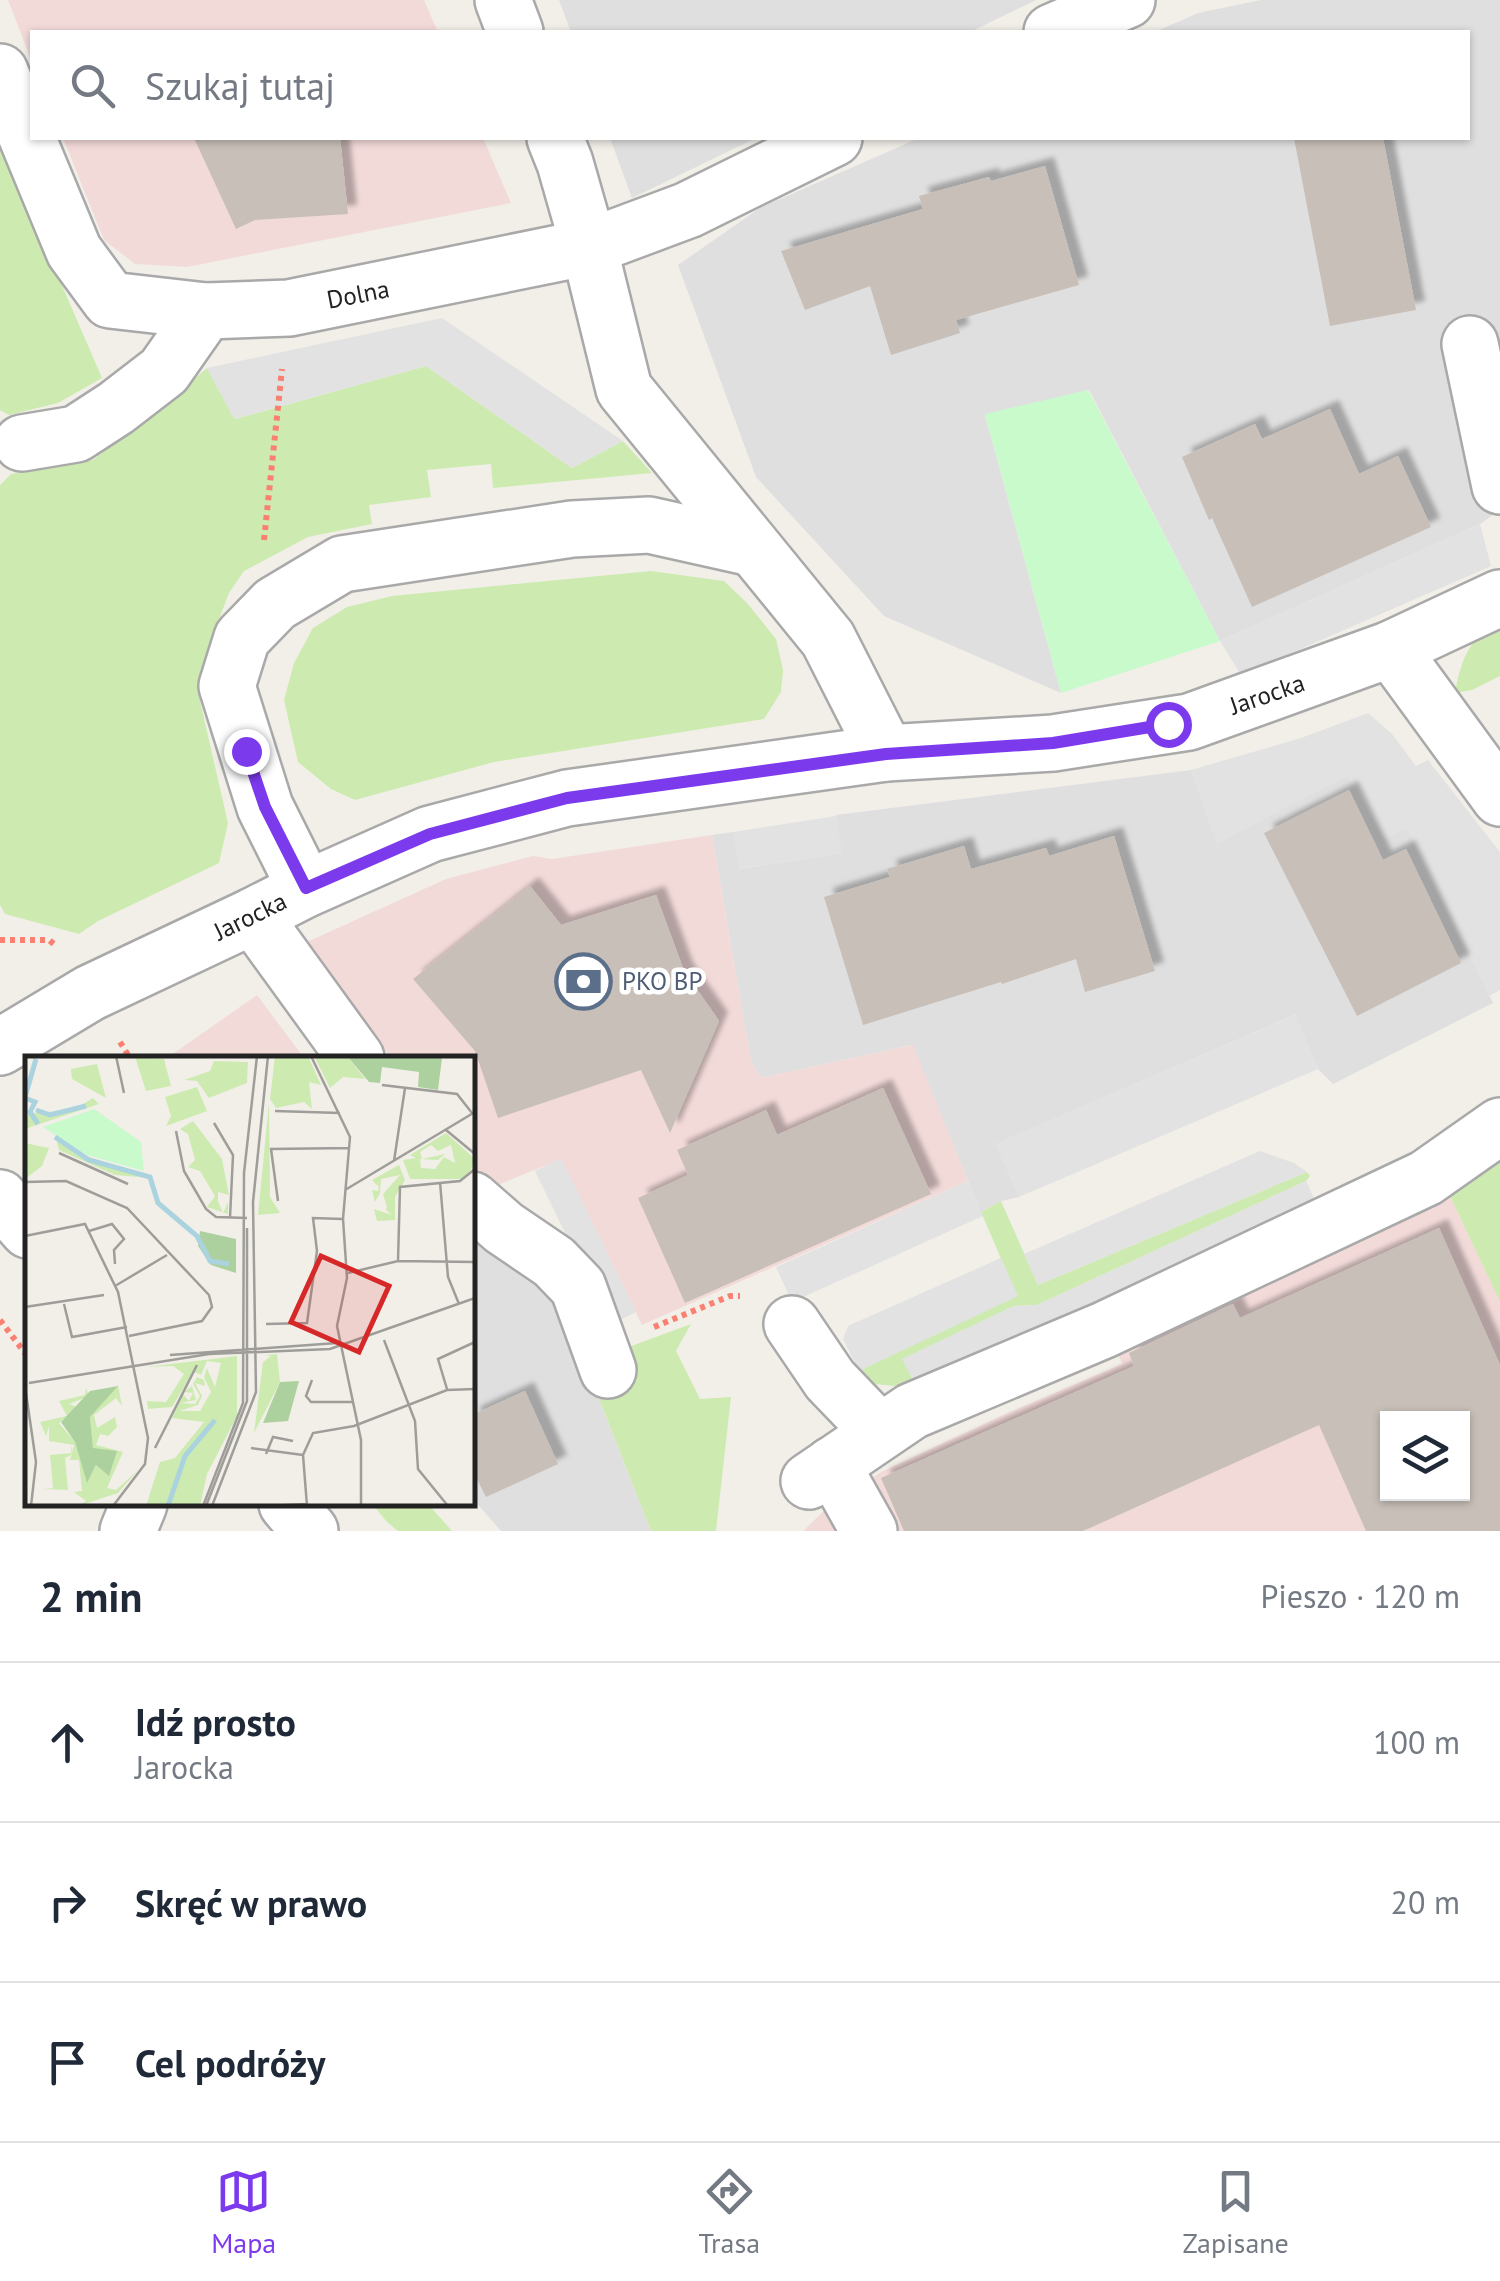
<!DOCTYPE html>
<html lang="pl">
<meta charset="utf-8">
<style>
:root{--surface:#fff;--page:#f2f2f3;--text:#1f2937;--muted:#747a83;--line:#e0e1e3;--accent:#7c3aed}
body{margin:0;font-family:"PT Sans",sans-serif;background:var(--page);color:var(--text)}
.controls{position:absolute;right:30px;bottom:30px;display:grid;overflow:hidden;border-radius:0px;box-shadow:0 2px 8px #0004}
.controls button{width:90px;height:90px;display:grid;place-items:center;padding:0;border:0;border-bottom:2px solid var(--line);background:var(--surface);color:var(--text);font:50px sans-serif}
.stop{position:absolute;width:30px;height:30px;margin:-22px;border:8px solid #7c3aed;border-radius:50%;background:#fff}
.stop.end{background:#7c3aed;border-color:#fff;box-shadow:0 2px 10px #0008}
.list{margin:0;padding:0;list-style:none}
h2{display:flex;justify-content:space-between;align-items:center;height:130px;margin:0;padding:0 40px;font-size:42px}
h2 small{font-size:32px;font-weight:400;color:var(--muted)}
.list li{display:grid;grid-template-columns:65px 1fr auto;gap:30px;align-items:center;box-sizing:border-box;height:160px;padding:0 40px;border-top:2px solid var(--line)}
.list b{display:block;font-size:38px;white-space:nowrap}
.list p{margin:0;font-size:32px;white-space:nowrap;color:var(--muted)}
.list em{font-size:32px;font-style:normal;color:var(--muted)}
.icon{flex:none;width:55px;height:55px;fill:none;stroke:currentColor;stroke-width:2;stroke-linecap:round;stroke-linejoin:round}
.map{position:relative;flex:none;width:1500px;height:1531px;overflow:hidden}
.search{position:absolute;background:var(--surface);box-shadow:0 2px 8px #0004;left:30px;right:30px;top:30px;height:110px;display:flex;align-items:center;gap:25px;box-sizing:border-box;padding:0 35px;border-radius:0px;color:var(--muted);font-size:38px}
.sheet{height:610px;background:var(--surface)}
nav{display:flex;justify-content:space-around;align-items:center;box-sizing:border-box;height:140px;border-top:2px solid var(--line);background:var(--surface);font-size:28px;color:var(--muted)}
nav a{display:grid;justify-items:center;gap:5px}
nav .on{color:var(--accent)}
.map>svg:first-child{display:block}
.residential{fill:#e0dfdf}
.commercial{fill:#f2dad9;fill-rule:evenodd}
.grass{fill:#cdebb0}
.park{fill:#c8facc}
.parking{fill:#e2e2e2}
.building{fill:#c7bfb8;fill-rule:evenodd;filter:url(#shadow)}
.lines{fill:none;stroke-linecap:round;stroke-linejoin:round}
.minor-casing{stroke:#a9a9a9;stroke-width:60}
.path{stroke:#fa8072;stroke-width:6;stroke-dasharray:5 5;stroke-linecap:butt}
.minor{stroke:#fff;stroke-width:55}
.route{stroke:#7c3aed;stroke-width:12}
.labels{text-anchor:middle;stroke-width:9;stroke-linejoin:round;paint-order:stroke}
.street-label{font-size:25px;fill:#222;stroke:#fff}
.service-label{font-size:25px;fill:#4e5e75;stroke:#fff;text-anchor:start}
.inset-river{fill:none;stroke:#aad3df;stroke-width:5}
.inset-road{fill:none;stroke:#9f9d99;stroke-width:2.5}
.view{fill:#d62828;fill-opacity:0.15;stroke:#d62828;stroke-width:5}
.inset-edge{fill:none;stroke:#222;stroke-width:5}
</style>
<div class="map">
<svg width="1500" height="1531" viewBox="0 0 1500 1531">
<defs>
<filter id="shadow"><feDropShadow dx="9" dy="-9" stdDeviation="2.5" flood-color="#0004"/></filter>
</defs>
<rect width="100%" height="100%" fill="#f2efe9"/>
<g class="residential">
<path d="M559,0H1036L970,32H571Z"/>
<path d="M1261,0H1500V510L1480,524L1220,641L1089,390L985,415L1061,693L884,616L756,477L678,265L760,208L919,138H1468V32H1155L1198,13Z"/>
<path d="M610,138H756L632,198Z"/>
<path d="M1191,770L1217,843L1348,775L1385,838L1407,828L1493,1003L1333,1084L1318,1069L1295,1015L996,1144L1019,1197L1001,1201L981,1212L912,1045L761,1078L751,1061L712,835L733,832L740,869L841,853L836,815Z"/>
<path d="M482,1234L559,1298L651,1531H501L473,1499L472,1241Z"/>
</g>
<g class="commercial">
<path d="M8,0H424L438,32H32V62Z"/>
<path d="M63,138H483L511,203L187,267L135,264L104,240Z"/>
<path d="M712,835L751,1061L761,1078L913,1045L968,1181L642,1325L561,1159L498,1185L473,1178L472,1058H391L307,942L446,879L533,856L552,859Z"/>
<path d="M257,995L304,1058H167Z"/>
<path d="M1450,1196L1500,1302V1531H803L829,1506L881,1472L1001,1416L1122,1364L1115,1347L1331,1255ZM1388,1418H1462V1494H1388Z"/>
</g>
<g class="grass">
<path d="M0,142L102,378L58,403L9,415L0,410Z"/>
<path d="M426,366L572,468L623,441L652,473L493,488L491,464L427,470L431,497L369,505L372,524L308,537L244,571L229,593L207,651L200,701L228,823L219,863L98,921L79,934L5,914L0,905V485L11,474L93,460L150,417L207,368L235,419Z"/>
<path d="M651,571L724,581L747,603L776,639L783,670L781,692L764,719L494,762L355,800L331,789L298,762L284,700L294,663L313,628L347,607L392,596Z"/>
<path d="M1500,626V676L1472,690L1455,693C1458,674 1464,652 1477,638C1483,633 1493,630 1500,626Z"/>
<path d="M1500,1157V1302L1450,1196Z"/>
<path d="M1307,1172L1310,1176L1306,1181L1037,1305L1014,1306L903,1359L913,1380L905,1387L874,1384L859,1371L946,1328L1017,1296L981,1212L1001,1201L1038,1285Z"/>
<path d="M691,1324L676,1351L700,1399L731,1397L716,1531H651L594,1386L626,1348Z"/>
<path d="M372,1504H428L452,1531H398L387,1522Z"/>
</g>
<path class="park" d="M1088,390L1220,641L1061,693L985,414Z"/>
<g class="parking">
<path d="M442,318L623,441L572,468L426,366L234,419L207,368Z"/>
<path d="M1480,524L1491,566L1241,675L1220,641Z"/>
<path d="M1368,713L1392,734L1416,766L1428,760L1500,852V990L1489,996L1407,829L1385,838L1348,775L1217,844L1213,833L1191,770L1301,738Z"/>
<path d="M836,816L842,853L739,869L733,832Z"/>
<path d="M1296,1015L1318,1069L1019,1197L995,1144Z"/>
<path d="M1260,1151L1294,1163L1307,1172L1038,1285L1024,1254Z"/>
<path d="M561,1158L636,1312L610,1325L535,1171Z"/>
<path d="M968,1181L983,1216L792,1302L776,1267Z"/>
<path d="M1306,1181L1319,1209L919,1392L902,1359L1014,1306L1037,1305Z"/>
<path d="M1001,1258L1018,1296L859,1371L843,1339L848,1326Z"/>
</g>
<g class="building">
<path d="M194,138H340L348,214L255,220L236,229Z"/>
<path d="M1294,138H1383L1416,310L1330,326Z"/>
<path d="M1045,166L1079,285L956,320L960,333L891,355L870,286L805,310L781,251L923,209L919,196L989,177L991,181Z"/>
<path d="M1330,409L1359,474L1398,456L1431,527L1252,607L1212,518L1209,520L1182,457L1255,424L1262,439Z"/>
<path d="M1349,790L1383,860L1406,849L1461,963L1357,1016L1264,833Z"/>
<path d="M1114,836L1155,971L1085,992L1076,959L1002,984L1001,982L863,1025L824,897L890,877L887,869L964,846L971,869L1046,848L1049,856Z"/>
<path d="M530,886L561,925L656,895L684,971L719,1021L670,1133L641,1070L498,1118L475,1051L413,979Z"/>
<path d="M883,1088L931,1194L685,1303L638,1198L688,1175L677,1150L766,1110L777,1135Z"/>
<path d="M1439,1228L1500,1365V1531H1366L1319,1425L1083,1531H904L881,1478L1134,1366L1129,1353L1233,1304L1240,1318ZM1388,1418H1462V1494H1388Z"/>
<path d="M525,1391L558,1464L486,1497L472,1469V1415Z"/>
</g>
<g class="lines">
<defs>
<g id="minor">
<path d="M503,0L515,32"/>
<path d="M1052,32L1127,0"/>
<path d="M0,72L74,251L110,300L206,311L289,308L589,247L688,210L834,138"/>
<path d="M555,138L565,163L589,247L624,389L828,639L886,753"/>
<path d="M1470,344L1500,486"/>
<path d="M22,443L76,434L116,408L164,371L206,311"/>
<path d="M1391,649L1500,798"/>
<path d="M306,889L265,807L227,686L242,638L275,604L342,564L572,529L649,525L752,548"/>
<path d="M253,916L356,1058"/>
<path d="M0,1047L90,993L253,916L306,889L430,834L567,798L886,753L1053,743L1189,722L1391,649L1500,598"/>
<path d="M0,1198L28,1230"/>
<path d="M472,1200L504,1228L554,1262L578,1287L608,1370"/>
<path d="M792,1324L830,1380L880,1432"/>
<path d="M832,1465L869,1531"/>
<path d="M809,1481L912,1411L1104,1330L1426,1178L1500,1126"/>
<path d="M287,1504L310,1531"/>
<path d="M128,1531L139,1504"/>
</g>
</defs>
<use href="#minor" class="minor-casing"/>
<g class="path">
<path d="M264,540L282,369"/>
<path d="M0,940H49L55,945"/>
<path d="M120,1042L130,1058"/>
<path d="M0,1320L28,1357"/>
<path d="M654,1327L730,1296H740"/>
</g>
<use href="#minor" class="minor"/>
</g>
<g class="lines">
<path class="route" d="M246,751L265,807L306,888L430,834L567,798L886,754L1053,743L1168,724"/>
</g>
<defs>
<symbol id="bank-ring" viewBox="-11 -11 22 22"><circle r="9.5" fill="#fff" stroke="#5c6f8a" stroke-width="1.5"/><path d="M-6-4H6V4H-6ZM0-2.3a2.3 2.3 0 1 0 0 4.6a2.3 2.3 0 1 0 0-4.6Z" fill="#5c6f8a"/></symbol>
</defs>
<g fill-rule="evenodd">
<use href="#bank-ring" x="552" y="950" width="63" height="63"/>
</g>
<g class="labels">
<g class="street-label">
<text transform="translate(358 294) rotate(-11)" y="9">Dolna</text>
<text transform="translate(1267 694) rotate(-19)" y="9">Jarocka</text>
<text transform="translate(250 916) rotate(-26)" y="9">Jarocka</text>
</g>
<g class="service-label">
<text x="622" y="990">PKO BP</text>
</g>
</g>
<g transform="translate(25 1056)">
<rect width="450" height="450" fill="#f2efe9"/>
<path d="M250,0H283L296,29L284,26L287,53L279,46L251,52L245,43ZM289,0H322L340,23L318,21L305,32ZM110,1L139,3L146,30L121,35ZM189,5L223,6L222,27L184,42L172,25L159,24L185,15ZM72,8L81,42L47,23L46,13ZM172,31L182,55L141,70L146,60L140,41ZM68,42L74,48L0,73L3,58L50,53ZM244,46L245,141L255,157L233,159ZM168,65L197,103L204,139L193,136V145L198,157L203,146V158L182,151L190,140L175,115L163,111L170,104L163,78L155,73ZM421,77L450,103L446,114L437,123H385L378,104L391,102L385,99ZM406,89L413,95L426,89L430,107L419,101L410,113L396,112L395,103L413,104L420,98L397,103L395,96ZM30,79L61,100L125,122L90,119L34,94ZM0,87L24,92L17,110L0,123ZM374,109L380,124L370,141V164L352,165L349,153L367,159L361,154L366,137L362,151L358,138L375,119L356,123L355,137L350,146L347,134L353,135L354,131L347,124ZM252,298L255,326L229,377L238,306L246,300L240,299ZM212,300V360L182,418L175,450H121L135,406L150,402L179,366L147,362L158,338L164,345L168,337L159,336L167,330L171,344L155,347L170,348L175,340L168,328L172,321L179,324L180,330L170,327L177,340L173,349L154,355H175L186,336L179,321L182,312L190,331L196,307L182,305L176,319L169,316L174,306L147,351L123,353L122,345L141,346L159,318L148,310L121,311ZM93,329L97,350L91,342L69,359L72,372L90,361L92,371L83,380L75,378L71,389L98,396L82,432L91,434L113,414L93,437L53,450L61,445L49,436L57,435L54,404H45L49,389L24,385V370L21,380L15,366L42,360L34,345L60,339L61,332L64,340L44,348L52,351L34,367L50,386L62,426L72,408L84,420L68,393L65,361ZM46,389L47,394L46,399L40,402L43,434L19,433L28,432L25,399L46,397Z" fill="#cdebb0" fill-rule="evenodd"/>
<path d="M322,0L417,2L413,34L393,31L394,16L357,11L355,27L344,26ZM175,175L211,183V217L186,209L173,190ZM274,325L263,365L238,367L255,326ZM93,330L65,361L68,392L92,395L84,420L71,409L62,427L50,386L36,366L65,335Z" fill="#add19e"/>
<path d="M69,53L116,86L119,115L62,99L18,71Z" fill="#c8facc"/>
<path class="inset-river" d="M0,41L11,3M0,42L10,46L5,56L13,68M11,54L25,59L61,50M30,81L64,104L125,121L133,147L172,180L185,205L204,208M143,450L160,400L190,364"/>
<path class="inset-road" d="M91,0L99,37M286,0L325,81L318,163L322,222L312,270L336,384V450M357,29L432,38L447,57M250,55L315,57M189,67L208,99L205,162M421,74L450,98M151,75L159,115L181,153L191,161L222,162M34,97L103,128M369,105L380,32M0,126L41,125L102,152L184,239L187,251L177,265L104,280M415,126L423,221L434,248M320,134L450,56M253,145L246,93L325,92M64,175L87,168L99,183L89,194L90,208M0,180L60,168L93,236L123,382L120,408L88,450M373,205L375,131L435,125L450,113M323,217L373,205L450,206M90,230L142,199M39,248L47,281L102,271M0,251L79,239M241,268L282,267L292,195L288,162L318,163M359,284L390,365L393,413L423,450M145,299L312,287M287,324L281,340L286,346H327M4,327L184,298L305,293L450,242M422,333L413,303L450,286M1,337L11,406L6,450M130,392L172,309M226,392L278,399M241,398L248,381L268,385M178,450L218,347L219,117L232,0M181,450L222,345V172M187,450L231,336L228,146L243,0M243,450L282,448M282,450L278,399L288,377L329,370L422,334L450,333"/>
<path class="view" d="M296,200L364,230L334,296L266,266Z"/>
<rect width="450" height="450" class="inset-edge"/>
</g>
</svg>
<div class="controls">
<button><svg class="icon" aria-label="layers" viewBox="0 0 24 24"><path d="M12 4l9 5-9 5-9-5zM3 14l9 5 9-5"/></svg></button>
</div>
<div class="stop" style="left:1168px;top:724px"></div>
<div class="stop end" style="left:246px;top:751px"></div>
<div class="search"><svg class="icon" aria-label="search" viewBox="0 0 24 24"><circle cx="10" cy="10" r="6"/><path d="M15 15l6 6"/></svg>Szukaj tutaj</div>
</div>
<section class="sheet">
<h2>2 min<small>Pieszo · 120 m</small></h2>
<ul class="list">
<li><svg class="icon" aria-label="ahead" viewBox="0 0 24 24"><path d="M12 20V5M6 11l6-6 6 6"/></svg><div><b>Idź prosto</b><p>Jarocka</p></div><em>100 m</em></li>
<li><svg class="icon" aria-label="right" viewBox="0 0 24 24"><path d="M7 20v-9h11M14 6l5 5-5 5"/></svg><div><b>Skręć w prawo</b></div><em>20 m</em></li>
<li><svg class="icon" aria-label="arrive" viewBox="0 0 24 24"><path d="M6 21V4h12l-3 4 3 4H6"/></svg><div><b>Cel podróży</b></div></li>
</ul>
</section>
<nav>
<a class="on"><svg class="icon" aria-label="map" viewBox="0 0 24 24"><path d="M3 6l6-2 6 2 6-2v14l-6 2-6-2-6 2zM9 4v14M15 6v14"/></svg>Mapa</a>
<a><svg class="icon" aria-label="directions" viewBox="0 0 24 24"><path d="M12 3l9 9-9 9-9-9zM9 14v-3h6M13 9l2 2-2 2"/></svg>Trasa</a>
<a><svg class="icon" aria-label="saved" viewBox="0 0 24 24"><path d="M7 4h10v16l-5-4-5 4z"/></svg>Zapisane</a>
</nav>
